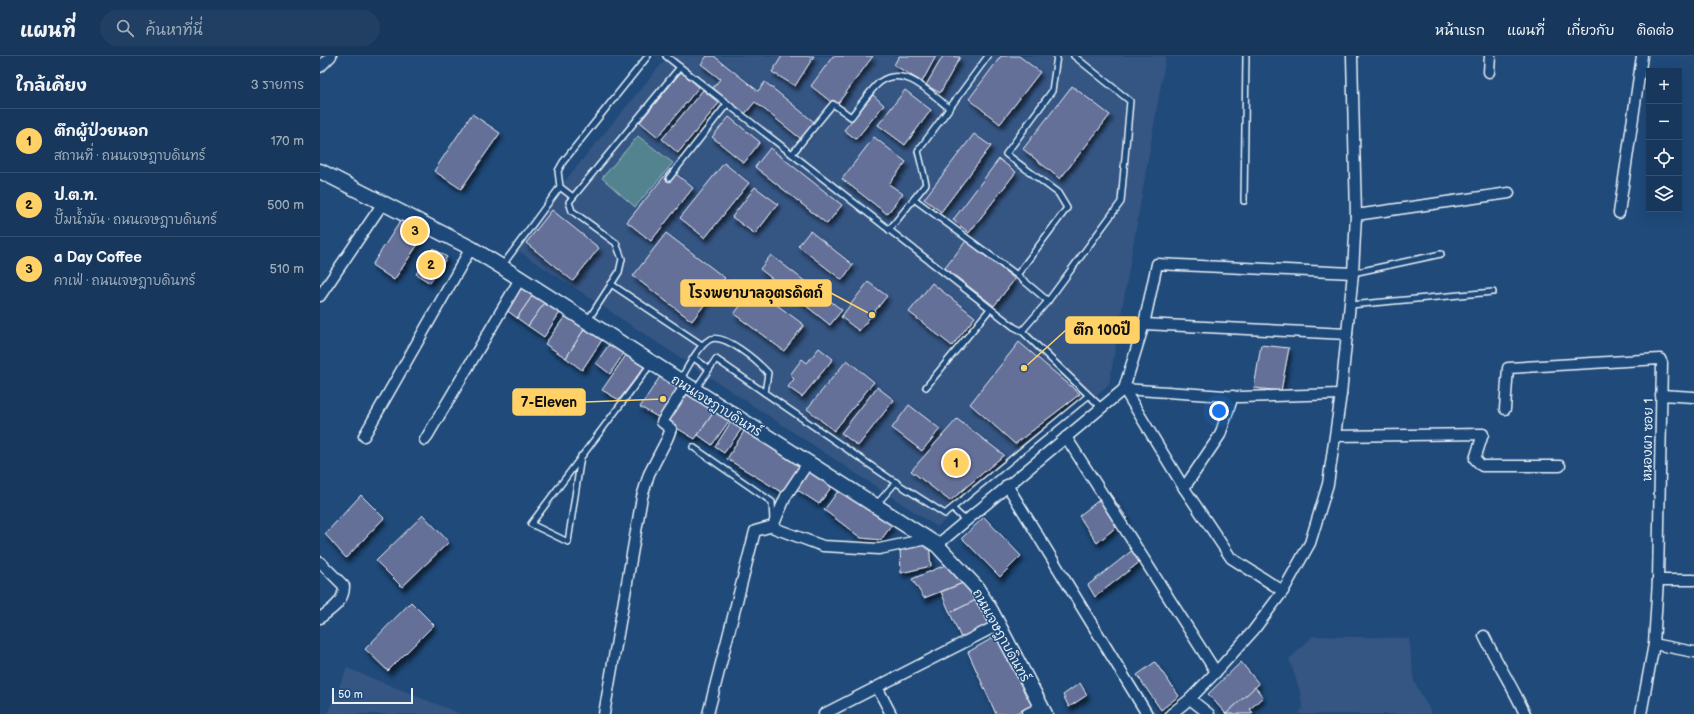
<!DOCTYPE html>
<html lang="th">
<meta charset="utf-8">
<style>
:root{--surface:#17385c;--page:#203f62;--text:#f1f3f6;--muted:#9eacbb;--line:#365272;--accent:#ffd166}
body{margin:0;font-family:"Balsamiq Sans","Playpen Sans Thai",sans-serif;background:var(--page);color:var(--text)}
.controls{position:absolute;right:12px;top:12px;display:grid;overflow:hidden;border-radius:0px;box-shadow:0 4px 16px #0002}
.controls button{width:36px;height:36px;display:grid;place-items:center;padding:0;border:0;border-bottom:1px solid var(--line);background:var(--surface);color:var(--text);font:20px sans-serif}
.scale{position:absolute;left:12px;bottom:10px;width:81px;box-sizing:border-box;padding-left:4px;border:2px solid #e8f1f8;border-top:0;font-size:11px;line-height:14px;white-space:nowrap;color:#e8f1f8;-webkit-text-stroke:3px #1f4a7a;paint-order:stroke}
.you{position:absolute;left:899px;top:355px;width:14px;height:14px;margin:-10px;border:3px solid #fff;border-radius:50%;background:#1a73e8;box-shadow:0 0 0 6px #1a73e833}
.badge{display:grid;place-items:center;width:26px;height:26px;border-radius:50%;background:var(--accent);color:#111;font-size:13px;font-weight:700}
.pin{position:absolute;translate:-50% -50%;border:2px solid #fff;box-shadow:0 1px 4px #0006}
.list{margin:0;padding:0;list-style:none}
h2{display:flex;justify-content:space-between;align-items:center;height:52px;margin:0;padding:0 16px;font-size:17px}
h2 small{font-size:13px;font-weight:400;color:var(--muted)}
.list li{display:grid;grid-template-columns:26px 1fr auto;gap:12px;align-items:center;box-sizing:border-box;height:64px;padding:0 16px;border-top:1px solid var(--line)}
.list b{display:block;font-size:15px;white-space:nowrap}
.list p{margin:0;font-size:13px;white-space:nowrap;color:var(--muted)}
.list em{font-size:13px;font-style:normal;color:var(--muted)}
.icon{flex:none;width:22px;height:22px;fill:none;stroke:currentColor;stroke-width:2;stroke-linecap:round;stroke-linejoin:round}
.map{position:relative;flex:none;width:1374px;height:658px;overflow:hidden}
header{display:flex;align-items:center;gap:24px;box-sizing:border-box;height:56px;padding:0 20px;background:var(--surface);border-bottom:1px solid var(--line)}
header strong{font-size:19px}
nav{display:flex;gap:22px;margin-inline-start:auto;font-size:14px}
.search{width:280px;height:36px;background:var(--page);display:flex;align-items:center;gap:10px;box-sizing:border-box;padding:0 14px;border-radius:22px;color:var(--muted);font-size:15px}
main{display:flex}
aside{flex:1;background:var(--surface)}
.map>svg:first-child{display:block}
.built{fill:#345583}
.green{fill:#52838f;stroke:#9dbac4}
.building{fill:#656f99;stroke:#e8f1f8;filter:url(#shadow)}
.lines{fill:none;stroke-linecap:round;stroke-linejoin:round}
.lane-casing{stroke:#e8f1f8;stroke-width:8}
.street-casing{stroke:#e8f1f8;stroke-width:13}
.secondary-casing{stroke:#e8f1f8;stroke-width:17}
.lane{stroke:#1f4a7a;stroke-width:5}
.street{stroke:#1f4a7a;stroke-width:10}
.secondary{stroke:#1f4a7a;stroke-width:14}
.labels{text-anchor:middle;stroke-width:3;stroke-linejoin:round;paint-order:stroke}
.street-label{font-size:13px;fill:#e8f1f8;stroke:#1f4a7a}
.leader{fill:none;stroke:#ffd166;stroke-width:1.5}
.callout-dot{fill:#ffd166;stroke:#1f4a7a;stroke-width:1.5}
.callout{fill:#ffd166;stroke:#ffd166;stroke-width:1.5}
.callout-label{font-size:14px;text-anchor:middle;font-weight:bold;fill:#111}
</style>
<header>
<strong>แผนที่</strong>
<div class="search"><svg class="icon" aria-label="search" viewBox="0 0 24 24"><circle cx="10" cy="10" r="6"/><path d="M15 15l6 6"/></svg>ค้นหาที่นี่</div>
<nav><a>หน้าแรก</a><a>แผนที่</a><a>เกี่ยวกับ</a><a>ติดต่อ</a></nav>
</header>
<main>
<aside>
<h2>ใกล้เคียง<small>3 รายการ</small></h2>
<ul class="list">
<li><span class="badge">1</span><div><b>ตึกผู้ป่วยนอก</b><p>สถานที่ · ถนนเจษฎาบดินทร์</p></div><em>170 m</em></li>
<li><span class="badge">2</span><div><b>ป.ต.ท.</b><p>ปั๊มน้ำมัน · ถนนเจษฎาบดินทร์</p></div><em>500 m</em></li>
<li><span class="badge">3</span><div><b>a Day Coffee</b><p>คาเฟ่ · ถนนเจษฎาบดินทร์</p></div><em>510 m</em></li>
</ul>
</aside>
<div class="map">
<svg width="1374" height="658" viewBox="0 0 1374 658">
<defs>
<filter id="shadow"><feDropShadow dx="2.5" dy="4.5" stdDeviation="2" flood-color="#0009"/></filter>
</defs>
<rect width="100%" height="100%" fill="#1f4a7a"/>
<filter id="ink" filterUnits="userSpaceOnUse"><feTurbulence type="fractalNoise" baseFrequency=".025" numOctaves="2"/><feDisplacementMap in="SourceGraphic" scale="8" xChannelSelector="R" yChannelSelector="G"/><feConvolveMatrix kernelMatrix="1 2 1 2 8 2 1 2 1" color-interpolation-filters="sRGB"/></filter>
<g filter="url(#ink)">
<g class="built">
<path d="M354,0H846L789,329L617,471L191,190L343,6Z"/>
<path d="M993,580L1089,582L1094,625L1112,658H978L983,652L979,632L969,603Z"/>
<path d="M27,612L141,658H7Z"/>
</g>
<path class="green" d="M318,80L353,107L315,151L282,122Z"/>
<g class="building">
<path d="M387,0H394L438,35L445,26L494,66L481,83L435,46L425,58L393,32L400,23L381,8Z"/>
<path d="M462,0H494L475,30L452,16Z"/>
<path d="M513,0H553L516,50L491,30Z"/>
<path d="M579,0H616L602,26L574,9Z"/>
<path d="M623,0L640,1L620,37L606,29Z"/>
<path d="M681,0H699L720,16L680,68L649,43Z"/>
<path d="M361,16L379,31L338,81L320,66Z"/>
<path d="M752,30L790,59L740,123L703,93Z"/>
<path d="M383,34L399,47L358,97L342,83Z"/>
<path d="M585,34L611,54L585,89L558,69Z"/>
<path d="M553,39L564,49L536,83L524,74Z"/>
<path d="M152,58L180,77L141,133L114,115Z"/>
<path d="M409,61L440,86L424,107L392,81Z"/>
<path d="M654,78L671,90L621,156L604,143Z"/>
<path d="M554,81L586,106L569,128L583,138L567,158L522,123Z"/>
<path d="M450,92L522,149L507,168L435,111Z"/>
<path d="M679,103L696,116L649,177L633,164Z"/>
<path d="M404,107L429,127L385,182L360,162Z"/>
<path d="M350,113L373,132L331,185L307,166Z"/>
<path d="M435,131L458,148L435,178L412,161Z"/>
<path d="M232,154L279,192L253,225L206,187Z"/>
<path d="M83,161L107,175L74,224L52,209Z"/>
<path d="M490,175L533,209L522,224L478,190Z"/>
<path d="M346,177L405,222L372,265L313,220Z"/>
<path d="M646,185L695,223L674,250L625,212Z"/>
<path d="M113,192L127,201L110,227L96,218Z"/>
<path d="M451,199L522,254L510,269L440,213Z"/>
<path d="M548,226L567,240L539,275L521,261Z"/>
<path d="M612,227L655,261L632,290L589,256Z"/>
<path d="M200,228L215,236L197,262L185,253Z"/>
<path d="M434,232L484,269L464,295L414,258Z"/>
<path d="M215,236L226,245L208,270L197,262Z"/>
<path d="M226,245L241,255L224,281L208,270Z"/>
<path d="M246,259L265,272L246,302L225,288Z"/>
<path d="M265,272L282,284L262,314L246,302Z"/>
<path d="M699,286L760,338L695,388L650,348Z"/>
<path d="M290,287L304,297L290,318L276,307Z"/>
<path d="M941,289L969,292L961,335L934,332Z"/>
<path d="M499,292L513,303L482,341L468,331L474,323L470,319L482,303L487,307Z"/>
<path d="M306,299L324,311L299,344L282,334Z"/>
<path d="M527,304L554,326L514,375L487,353Z"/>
<path d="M341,319L366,335L345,365L320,351Z"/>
<path d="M557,331L574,344L538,390L521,377Z"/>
<path d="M366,335L396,353L375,383L345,365Z"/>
<path d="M589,349L620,373L602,395L572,372Z"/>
<path d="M396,353L411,362L392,389L378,379Z"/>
<path d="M637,363L684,399L630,445L591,415Z"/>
<path d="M412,364L423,371L404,397L395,391Z"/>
<path d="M426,372L482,408L463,437L407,403Z"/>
<path d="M488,413L513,429L499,448L476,433Z"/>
<path d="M519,434L572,469L561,484L541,482L504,454Z"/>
<path d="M789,436L807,462L777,487L759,460Z"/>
<path d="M41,439L64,462L26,502L5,478Z"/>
<path d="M103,459L129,486L82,531L56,505Z"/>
<path d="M664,461L701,500L680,521L642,482Z"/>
<path d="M609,488L611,510L581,517L580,492Z"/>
<path d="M814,493L821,505L775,541L768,529Z"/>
<path d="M630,507L648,525L604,542L592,523Z"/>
<path d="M648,525L660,542L630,557L621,536Z"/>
<path d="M660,542L674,567L641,582L630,557Z"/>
<path d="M91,546L114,569L68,615L45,593Z"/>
<path d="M678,579L713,649L694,658H676L648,596Z"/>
<path d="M835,606L859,640L841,654L817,619Z"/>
<path d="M921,606L939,628L906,658L888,638Z"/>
<path d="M760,627L767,639L749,651L743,639Z"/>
<path d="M935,631L943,641L930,653L933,657L932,658H906Z"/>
</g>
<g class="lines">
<defs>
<g id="lane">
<path d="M346,0L360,11"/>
<path d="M472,98L513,48L531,61C538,52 552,32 560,26C585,8 611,38 629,52"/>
<path d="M349,122L407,48"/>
<path d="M253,141L240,131L238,115L243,106L328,0"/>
<path d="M594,143L697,219L728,245"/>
<path d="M924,145L926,0"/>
<path d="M569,174L606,128L598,95L668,0"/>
<path d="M182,210L240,131"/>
<path d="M1033,217L1121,198"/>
<path d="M697,219L747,152L738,137L686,98L732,35L737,0"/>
<path d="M291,228L382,289"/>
<path d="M1030,249L1173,236"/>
<path d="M268,264L299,216L302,203L296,187L252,155L249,146L360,11L694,271L702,275L781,351"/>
<path d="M702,275L728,245L801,146L810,45L754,0"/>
<path d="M374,302L389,313"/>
<path d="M360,324C367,313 378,290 389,284C403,275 438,306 448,317L445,337L569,422L625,458L768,340"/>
<path d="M606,331L670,253"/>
<path d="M375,334L396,303L445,337"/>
<path d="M373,391L452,446L453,465"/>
<path d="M261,400L248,486L211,468L331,308"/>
<path d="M556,449L576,426"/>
<path d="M633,453L645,464"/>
</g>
<g id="street">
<path d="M0,11L11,0"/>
<path d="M1169,16L1170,0"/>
<path d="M1299,157L1322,0"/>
<path d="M1036,159L1189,137"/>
<path d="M0,240L63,147"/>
<path d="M824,268L1027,278"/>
<path d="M804,333L864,432L911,502L963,535"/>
<path d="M804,333L919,341L1021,338"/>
<path d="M1341,339L1374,341"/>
<path d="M1185,353L1188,312L1340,303L1342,307L1338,524L1334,588L1321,658"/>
<path d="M44,380L151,192"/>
<path d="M1016,380L1163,378L1155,403L1162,410H1240"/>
<path d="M746,381L896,616"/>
<path d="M105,384L200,223"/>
<path d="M687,429L827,658"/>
<path d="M864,432L900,379L913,340"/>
<path d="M453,470L466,440L488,407"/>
<path d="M617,489L804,333L824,268L837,208L1033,217"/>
<path d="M0,506L24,530C24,546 12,553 0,562"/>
<path d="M1338,524H1374"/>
<path d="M1164,580C1177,607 1193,631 1205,658"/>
<path d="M1334,588L1374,596"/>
<path d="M557,631L571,658"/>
<path d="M870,643L889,658"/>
<path d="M284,658L322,441L329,418L347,383L351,373L342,366L366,329"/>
<path d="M388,658L435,475L453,470L454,472L503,490L559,493L607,483"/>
<path d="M504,658L678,569"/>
<path d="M707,658L721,651"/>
<path d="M851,658L870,643L896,616L933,575L963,535L990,487L1008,428L1021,338L1033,217L1036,159L1032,0"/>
</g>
<path id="secondary" d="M0,115L151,192L182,211L617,489L656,531L671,555L725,658"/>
</defs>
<use href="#lane" class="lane-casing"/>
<use href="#street" class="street-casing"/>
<use href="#secondary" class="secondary-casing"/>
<use href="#lane" class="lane"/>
<use href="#street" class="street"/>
<use href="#secondary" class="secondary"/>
</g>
</g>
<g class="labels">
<g class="street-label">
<text transform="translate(397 349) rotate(32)" y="5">ถนนเจษฎาบดินทร์</text>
<text transform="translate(1327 384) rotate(-89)" y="5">หนองผา ซอย 1</text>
<text transform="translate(682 579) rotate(61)" y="5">ถนนเจษฎาบดินทร์</text>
</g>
</g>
<path class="leader" d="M552 259L511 237M704 312L746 274M343 343L265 346"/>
<g class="callout-dot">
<circle cx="552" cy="259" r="4"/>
<circle cx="704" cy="312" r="4"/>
<circle cx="343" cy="343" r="4"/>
</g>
<g class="callout">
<rect x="361" y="224" width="150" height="26" rx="4"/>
<rect x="746" y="261" width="73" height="26" rx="4"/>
<rect x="193" y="333" width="72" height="26" rx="4"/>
</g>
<g class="callout-label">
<text x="436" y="242">โรงพยาบาลอุตรดิตถ์</text>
<text x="782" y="279">ตึก 100ปี</text>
<text x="229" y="351">7-Eleven</text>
</g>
</svg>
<div class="controls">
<button>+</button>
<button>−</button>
<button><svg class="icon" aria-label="locate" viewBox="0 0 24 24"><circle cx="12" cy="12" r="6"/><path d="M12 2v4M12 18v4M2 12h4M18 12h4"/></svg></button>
<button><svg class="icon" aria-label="layers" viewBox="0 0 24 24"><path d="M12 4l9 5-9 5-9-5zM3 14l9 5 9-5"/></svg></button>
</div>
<div class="scale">50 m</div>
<div class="you"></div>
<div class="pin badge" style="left:636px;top:407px">1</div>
<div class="pin badge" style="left:111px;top:209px">2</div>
<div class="pin badge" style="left:95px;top:175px">3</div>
</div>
</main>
